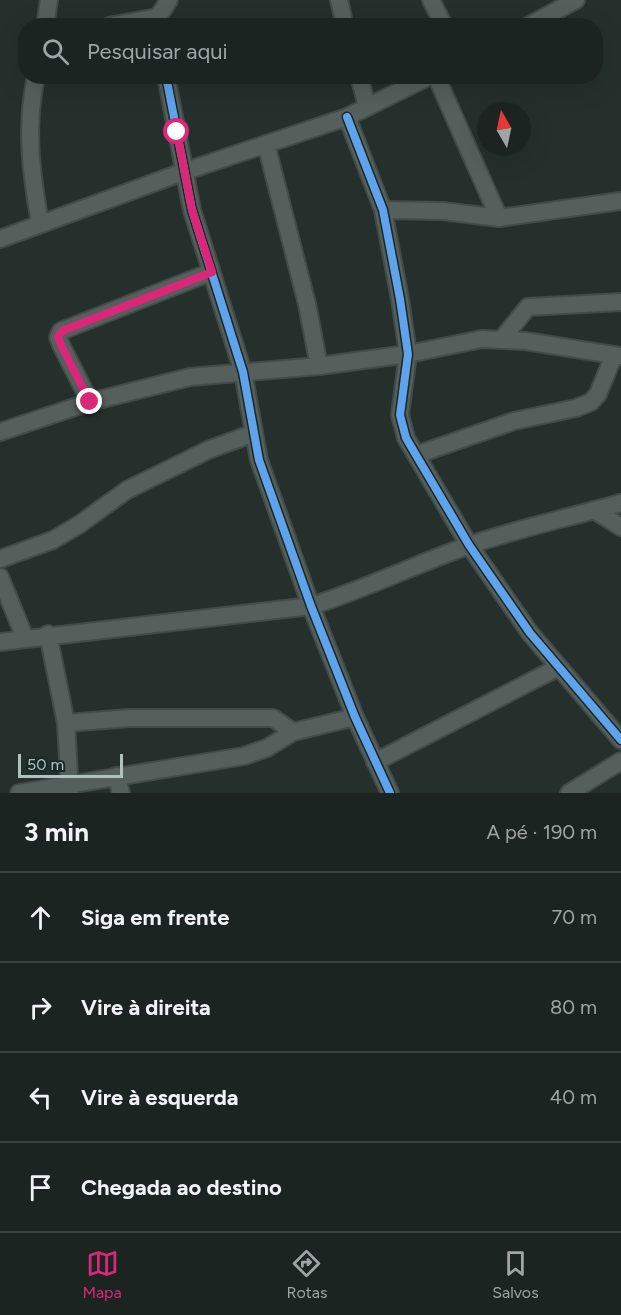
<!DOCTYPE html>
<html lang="pt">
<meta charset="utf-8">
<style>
:root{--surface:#1c2422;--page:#29302f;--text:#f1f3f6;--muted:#a0a4a5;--line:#3a4140;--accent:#db2777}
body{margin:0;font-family:Figtree,sans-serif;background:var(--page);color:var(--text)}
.compass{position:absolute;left:477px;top:102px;width:54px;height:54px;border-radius:50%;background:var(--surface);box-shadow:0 6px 24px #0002;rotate:351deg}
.scale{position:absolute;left:18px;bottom:15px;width:105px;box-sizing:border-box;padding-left:6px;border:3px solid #afc2be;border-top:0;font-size:16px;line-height:21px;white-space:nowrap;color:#afc2be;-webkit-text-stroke:4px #1a2926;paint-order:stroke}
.stop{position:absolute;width:18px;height:18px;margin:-14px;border:4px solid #db2777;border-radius:50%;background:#fff}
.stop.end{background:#db2777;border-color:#fff;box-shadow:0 2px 6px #0008}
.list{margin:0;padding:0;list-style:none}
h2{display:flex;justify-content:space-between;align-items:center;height:78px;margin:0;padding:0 24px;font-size:26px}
h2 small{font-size:20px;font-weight:400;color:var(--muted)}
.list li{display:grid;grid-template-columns:39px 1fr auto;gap:18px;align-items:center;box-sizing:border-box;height:90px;padding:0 24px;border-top:2px solid var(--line)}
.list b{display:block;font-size:22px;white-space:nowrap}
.list em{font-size:20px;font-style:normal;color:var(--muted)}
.icon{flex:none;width:33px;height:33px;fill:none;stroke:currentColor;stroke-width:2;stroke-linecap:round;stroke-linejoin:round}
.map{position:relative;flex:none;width:621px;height:793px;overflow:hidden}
.search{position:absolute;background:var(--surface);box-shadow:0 6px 24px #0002;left:18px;right:18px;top:18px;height:66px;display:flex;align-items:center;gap:15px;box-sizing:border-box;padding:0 21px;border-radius:24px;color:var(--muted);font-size:22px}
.sheet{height:438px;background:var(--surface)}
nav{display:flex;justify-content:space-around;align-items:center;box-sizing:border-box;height:84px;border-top:2px solid var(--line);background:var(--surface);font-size:16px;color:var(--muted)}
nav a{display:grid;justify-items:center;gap:3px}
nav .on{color:var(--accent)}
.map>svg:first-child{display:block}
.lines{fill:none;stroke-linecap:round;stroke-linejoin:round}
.street-casing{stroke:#434b49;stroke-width:20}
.street{stroke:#555f5c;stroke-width:16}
.cycleway-casing{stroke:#1a2926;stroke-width:11}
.cycleway{stroke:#60a3ed;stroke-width:8}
.route{stroke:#db2777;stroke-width:8}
</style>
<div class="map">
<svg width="621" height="793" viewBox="0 0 621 793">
<rect width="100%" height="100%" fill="#25302d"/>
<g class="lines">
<defs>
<g id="street">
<path d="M339,0L345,26"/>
<path d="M431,0L444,26"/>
<path d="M45,26L49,0"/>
<path d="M109,26L158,17"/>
<path d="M159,26L158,17L169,0"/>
<path d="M528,26L576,0"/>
<path d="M36,76C25,128 31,172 40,223"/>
<path d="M166,76L192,210L243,372L259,460L311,606L355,717L390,793"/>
<path d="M359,76L367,106"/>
<path d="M436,76L499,218"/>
<path d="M347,117L383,210L400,299L408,354L400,415L406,438L469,545L530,633L621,740"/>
<path d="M266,144L307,304L319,366"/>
<path d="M383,210L443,211L499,218L621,201"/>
<path d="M0,239L183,172L347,117L430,76"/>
<path d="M502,339L528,307L621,302"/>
<path d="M90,402L61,345L58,337L61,331L211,272"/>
<path d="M0,432L90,402L190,377L319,366L408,354L482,339L525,341L621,356"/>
<path d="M416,455L514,421L576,408L591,402L598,394L614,355"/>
<path d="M594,510L621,527"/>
<path d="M0,559L53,540L80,524L127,490L208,450L254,433"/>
<path d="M0,577L25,638"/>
<path d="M48,634L66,723L70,793"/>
<path d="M0,642L311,606C366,589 416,564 470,545C520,528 571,517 621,503"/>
<path d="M66,723L130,718H273L293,732"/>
<path d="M375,762L557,668"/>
<path d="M116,776L121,793"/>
<path d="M19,793L244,756L267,748L293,732L355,717"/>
<path d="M569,793L621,761"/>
</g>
</defs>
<use href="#street" class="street-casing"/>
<use href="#street" class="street"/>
<defs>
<g id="cycleway">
<path d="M166,76L192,210L243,372L259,460L311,606L355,717L390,793"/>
<path d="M347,117L383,210L400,299L408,354L400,415L406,438L469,545L530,633L621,740"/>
</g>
</defs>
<use href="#cycleway" class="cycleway-casing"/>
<use href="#cycleway" class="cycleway"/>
</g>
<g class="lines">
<path class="route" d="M90,402L61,345L58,337L62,331L212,272L192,210L177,132"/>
</g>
</svg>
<svg class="compass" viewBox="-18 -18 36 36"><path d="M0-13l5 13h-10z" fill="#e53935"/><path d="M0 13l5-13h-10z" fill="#a0a4a5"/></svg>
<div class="scale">50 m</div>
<div class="stop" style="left:177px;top:132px"></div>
<div class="stop end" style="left:90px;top:402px"></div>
<div class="search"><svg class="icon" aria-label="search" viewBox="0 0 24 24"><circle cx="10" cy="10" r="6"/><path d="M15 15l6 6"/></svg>Pesquisar aqui</div>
</div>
<section class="sheet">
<h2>3 min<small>A pé · 190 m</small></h2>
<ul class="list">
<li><svg class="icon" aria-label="ahead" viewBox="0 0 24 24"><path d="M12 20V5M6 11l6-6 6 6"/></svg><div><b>Siga em frente</b></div><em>70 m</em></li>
<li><svg class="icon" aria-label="right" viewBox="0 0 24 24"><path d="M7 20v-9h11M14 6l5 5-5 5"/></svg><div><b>Vire à direita</b></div><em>80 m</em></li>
<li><svg class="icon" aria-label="left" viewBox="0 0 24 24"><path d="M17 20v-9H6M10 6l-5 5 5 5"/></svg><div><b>Vire à esquerda</b></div><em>40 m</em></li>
<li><svg class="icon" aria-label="arrive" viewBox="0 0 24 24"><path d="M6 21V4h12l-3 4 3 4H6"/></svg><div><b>Chegada ao destino</b></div></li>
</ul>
</section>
<nav>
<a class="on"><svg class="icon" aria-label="map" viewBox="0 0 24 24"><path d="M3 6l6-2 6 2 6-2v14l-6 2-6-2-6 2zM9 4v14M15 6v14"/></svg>Mapa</a>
<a><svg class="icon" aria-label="directions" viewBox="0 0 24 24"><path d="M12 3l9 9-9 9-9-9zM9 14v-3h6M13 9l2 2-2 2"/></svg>Rotas</a>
<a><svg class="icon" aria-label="saved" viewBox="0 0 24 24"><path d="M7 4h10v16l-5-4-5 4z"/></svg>Salvos</a>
</nav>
